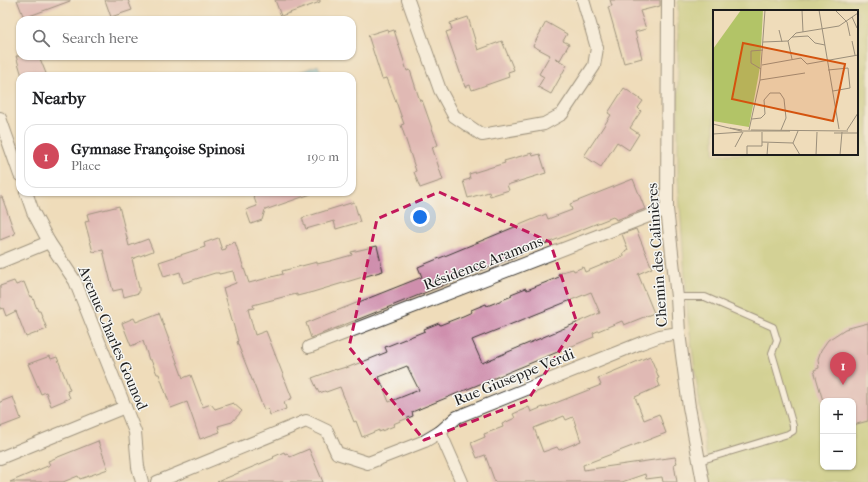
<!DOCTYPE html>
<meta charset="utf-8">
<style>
:root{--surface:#fff;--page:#f6f6f6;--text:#202124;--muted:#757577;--line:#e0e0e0;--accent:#d1495b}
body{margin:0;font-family:"IM FELL French Canon",serif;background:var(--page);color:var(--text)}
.controls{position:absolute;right:12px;bottom:12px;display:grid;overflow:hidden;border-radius:8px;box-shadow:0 1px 3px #0004}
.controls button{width:36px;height:36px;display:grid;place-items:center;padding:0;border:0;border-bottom:1px solid var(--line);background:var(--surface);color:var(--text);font:20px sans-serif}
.you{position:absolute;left:420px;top:217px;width:14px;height:14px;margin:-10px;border:3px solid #fff;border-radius:50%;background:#1a73e8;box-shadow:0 0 0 6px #1a73e833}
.badge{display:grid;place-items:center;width:26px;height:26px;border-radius:50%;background:var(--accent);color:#fff;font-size:13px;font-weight:700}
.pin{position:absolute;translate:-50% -33px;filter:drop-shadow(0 1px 2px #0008)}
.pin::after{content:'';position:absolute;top:21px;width:14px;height:12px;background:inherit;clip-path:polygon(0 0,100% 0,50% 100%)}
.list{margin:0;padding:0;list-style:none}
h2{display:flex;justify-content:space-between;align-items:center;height:52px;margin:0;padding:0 16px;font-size:17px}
h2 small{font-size:13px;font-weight:400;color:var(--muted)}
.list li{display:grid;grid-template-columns:26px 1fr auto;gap:12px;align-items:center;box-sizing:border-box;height:64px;margin:0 8px 8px;padding:0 8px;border:1px solid var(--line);border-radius:12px}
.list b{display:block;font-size:15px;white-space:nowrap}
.list p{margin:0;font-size:13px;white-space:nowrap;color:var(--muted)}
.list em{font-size:13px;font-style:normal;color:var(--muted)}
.icon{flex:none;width:22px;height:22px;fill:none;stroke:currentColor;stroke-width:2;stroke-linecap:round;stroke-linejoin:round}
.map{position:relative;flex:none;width:868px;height:482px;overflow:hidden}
.search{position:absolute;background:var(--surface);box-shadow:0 1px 3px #0004;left:16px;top:16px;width:340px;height:44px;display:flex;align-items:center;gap:10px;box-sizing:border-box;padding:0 14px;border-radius:12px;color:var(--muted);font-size:15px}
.panel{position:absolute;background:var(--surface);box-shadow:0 1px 3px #0004;left:16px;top:72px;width:340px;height:124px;border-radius:12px}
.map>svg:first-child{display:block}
.green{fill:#b2c467;stroke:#677042;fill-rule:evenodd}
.water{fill:#4ba6c9;stroke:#346172}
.building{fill:#cf8fad;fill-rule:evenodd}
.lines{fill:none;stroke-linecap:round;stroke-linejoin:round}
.service-casing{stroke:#3c3934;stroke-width:8}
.minor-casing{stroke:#3c3934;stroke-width:14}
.service{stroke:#fff;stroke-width:6}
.minor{stroke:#fff;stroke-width:12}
.marked{fill:none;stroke:#c2185b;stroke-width:3;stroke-dasharray:8 5;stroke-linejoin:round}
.labels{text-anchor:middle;stroke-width:3;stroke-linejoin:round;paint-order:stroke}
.street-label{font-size:15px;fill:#1c1c1c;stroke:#f6f6f2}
.inset-road{fill:none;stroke:#9b8f7b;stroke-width:1}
.view{fill:#d4530e;fill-opacity:0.15;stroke:#d4530e;stroke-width:2}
.inset-edge{fill:none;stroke:#1c1c1c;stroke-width:2}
</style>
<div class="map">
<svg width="868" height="482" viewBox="0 0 868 482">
<rect width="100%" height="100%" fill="#f6f6f2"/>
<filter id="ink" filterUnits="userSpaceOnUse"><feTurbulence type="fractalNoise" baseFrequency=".025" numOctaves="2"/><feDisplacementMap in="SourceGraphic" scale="8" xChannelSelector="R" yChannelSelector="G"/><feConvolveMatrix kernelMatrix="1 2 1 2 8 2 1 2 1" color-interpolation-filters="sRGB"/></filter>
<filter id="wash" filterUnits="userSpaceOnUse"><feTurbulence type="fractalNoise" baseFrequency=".012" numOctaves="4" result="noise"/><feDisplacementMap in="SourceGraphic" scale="16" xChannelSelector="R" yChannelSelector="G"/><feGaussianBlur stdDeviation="0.9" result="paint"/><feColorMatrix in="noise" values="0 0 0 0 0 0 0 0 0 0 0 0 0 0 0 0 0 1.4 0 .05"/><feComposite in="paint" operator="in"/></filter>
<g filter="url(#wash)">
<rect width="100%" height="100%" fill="#efdcba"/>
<path class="green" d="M678,0H868V482H710L688,318L678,178ZM714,11H857V154H714ZM823,401H853V467H823Z"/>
<path class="water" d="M318,65L322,74L317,76H297L296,73Z"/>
<g id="blocks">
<g class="building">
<path d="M17,0H70V1L24,18Z"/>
<path d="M105,0H128L132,10L111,17Z"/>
<path d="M275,0H320V2L281,16Z"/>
<path d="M610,0H660V6L640,11L646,29L635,32L642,58L624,63L608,7L612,6Z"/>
<path d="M468,17L478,50L502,41L514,70L508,72L509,77L472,90L470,85L465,87L446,32L452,30L450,23Z"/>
<path d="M546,22L567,34L563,41L569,44L560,60L555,58L567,65L551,94L538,87L544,77L539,74L550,55L533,46Z"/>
<path d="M387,29L388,32L394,30L407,71L410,70L420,101L422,100L438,145L432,147L443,180L420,188L414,172L416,171L401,125L404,124L394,96L387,78L382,79L368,35Z"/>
<path d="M16,56H39L47,76H22Z"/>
<path d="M624,88L643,101L638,108L641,111L630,128L639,134L629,150L617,142L601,167L584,156L611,115L608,113Z"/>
<path d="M532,153L533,156L540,154L546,173L507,185L509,190L490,196L489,192L468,198L463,181L470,179L469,174L505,163L504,161Z"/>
<path d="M633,179L645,209L616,220L615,218H614L613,217L545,244L544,242L521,252L522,254L492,266L311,338L306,323L422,277L418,267L546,214L548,219L572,210L570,204Z"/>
<path d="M252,192H311V194L265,210L262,220L251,224L246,210L257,206Z"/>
<path d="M0,197H2L15,234L0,240Z"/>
<path d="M354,202L360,222L336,229L334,221L306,229L302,218Z"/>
<path d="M119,206L129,246L148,239L153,251L132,259L139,288V293L124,297L122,289L113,291L103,250L93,252L85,222L89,221L87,214Z"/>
<path d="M636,229L652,268L638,274L654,313L624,325L622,321L593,333L594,337L412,412L413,416L393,424L394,426L379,432V430L362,437L356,421L354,422L340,387L326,392L325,391L319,393L312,378L336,369V370L346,367V368L370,359L387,352L385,347L425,331L424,329L439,323L440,325L463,316L472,312L471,310L486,304L487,306L512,296L511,294L526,288L527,290L559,277L558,274L565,271L573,269L574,271L583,267L585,272L624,256L623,253L628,250L622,234ZM591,292L600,313L482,363L472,340ZM407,366L419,390L389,402L379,377Z"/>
<path d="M218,238L222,250L226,249L225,246L235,242L249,283L283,274L282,271L317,262V264L330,261L352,255L351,252L377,246L383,271L313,292L297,296V294L283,297L253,305L254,308L248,309L255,335L266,331L292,398L284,402L286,409L270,415L268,408L264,410L237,342L238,341L223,288L236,283L233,271L219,274V273H215L183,283L180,272L164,277L159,262L205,247L204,243Z"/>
<path d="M14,281L16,285L24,282L30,297L32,296L38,311H40L47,329L26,337L16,311L6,316L3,308L0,309V286Z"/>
<path d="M159,313L183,378L191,375L203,407L211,404L215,409L233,403L242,411L232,422L218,426L220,432L200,439L187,402L171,408L159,374H157L151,360H149L143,341L131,346L122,323L134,318L136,322Z"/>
<path d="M868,323V421L853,425V401H823L814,370L819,368L818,359L821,350L828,340L845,329Z"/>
<path d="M50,356L51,359L57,357L70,390L67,391L70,398L51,406L46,392L41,394L28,364Z"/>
<path d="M650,356L659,378L657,379L660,386L635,397L644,420L659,414L666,433L583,465L584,470L675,457L677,463L674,464L677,482H663L662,477L646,479L645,474L622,482H495L485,455L477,458L471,443L485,437L484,434L503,427L502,424L515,418L513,414L529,407L531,412L543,407V408L601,385L598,378ZM564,416L566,420L573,417L581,441L559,450L557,447L543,452L534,428Z"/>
<path d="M13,397L21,419L0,427V402Z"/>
<path d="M98,441L108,469L80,479L78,476L63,482H10L50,465L48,461Z"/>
<path d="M309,449L323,482H217L274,458L273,457L284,452L285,454L287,453L290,457Z"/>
</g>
</g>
</g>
<g filter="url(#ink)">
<use href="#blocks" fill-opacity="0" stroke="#3c3934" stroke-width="1"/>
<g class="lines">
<defs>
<path id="service" d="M677,297H705L773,327L777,340L772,353L793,426V431L788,434L699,461"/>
<g id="minor">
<path d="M408,0L440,90L454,116L482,135L544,124L562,114L594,66L597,48L583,0"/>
<path d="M668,0L667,209L677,297L679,333L689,407L703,482"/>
<path d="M0,118L20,175"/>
<path d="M26,192L33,212L49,242L75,281L135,432L138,467L142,482"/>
<path d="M0,262L49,242"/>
<path d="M309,347L667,209"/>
<path d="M440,432L462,482"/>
<path d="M0,458L125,407"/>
<path d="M157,482L306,421L327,431L337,453L368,463L425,441L440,432L457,417L641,343L660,336L679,333"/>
</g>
</defs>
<use href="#service" class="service-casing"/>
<use href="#minor" class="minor-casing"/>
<use href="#service" class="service"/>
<use href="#minor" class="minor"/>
</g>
</g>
<path d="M0 0H868V482H0ZM439,192L550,242L577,323L528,400L424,440L349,347L377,219Z" fill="#efdcba" fill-opacity=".55" fill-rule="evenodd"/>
<path class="marked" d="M439,192L550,242L577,323L528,400L424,440L349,347L377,219Z"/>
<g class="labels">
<g class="street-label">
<text transform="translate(657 255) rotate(-94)" y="5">Chemin des Calinières</text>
<text transform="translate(483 263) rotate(-21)" y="5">Résidence Aramons</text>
<text transform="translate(113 338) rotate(67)" y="5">Avenue Charles Gounod</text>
<text transform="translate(514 377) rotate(-22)" y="5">Rue Giuseppe Verdi</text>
</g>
</g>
<g transform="translate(713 10)">
<rect width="145" height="145" fill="#efdcba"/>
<path d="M28,0H50L47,57L36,117L0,111V39Z" fill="#b2c467"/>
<path class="inset-road" d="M89,0L90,22M106,0L126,119M122,0L134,12L137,26M139,7L144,18M66,20L69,32M79,27L95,26L102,33L112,35M75,31L79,49M139,31L142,45M50,32L75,31L83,23L126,16L145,3M49,55L88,48L94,54L145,45M48,59L38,53V41L50,40M115,60L135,58L137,78L120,81M47,70L92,63M39,109L48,108L52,104L51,90L57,83H67L71,89L73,108L68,120M0,114L28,121H77M17,118L29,120M36,120L47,70L52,0M38,120L135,121M134,120L145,103M85,121L80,133L87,145M49,122V132L80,133M121,123H145M0,124L29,122M22,137L30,122M34,145V136H49V132M54,145L55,133M103,145L104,122M127,145L129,122"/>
<path class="view" d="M30,33L132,54L120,111L19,89Z"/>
<rect width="145" height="145" class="inset-edge"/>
</g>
</svg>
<div class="controls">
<button>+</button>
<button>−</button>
</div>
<div class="you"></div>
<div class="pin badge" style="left:843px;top:385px">1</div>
<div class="search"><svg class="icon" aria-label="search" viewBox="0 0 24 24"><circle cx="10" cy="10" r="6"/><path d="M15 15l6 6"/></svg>Search here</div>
<section class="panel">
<h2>Nearby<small></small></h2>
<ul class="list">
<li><span class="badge">1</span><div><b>Gymnase Françoise Spinosi</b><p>Place</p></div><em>190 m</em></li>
</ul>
</section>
</div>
